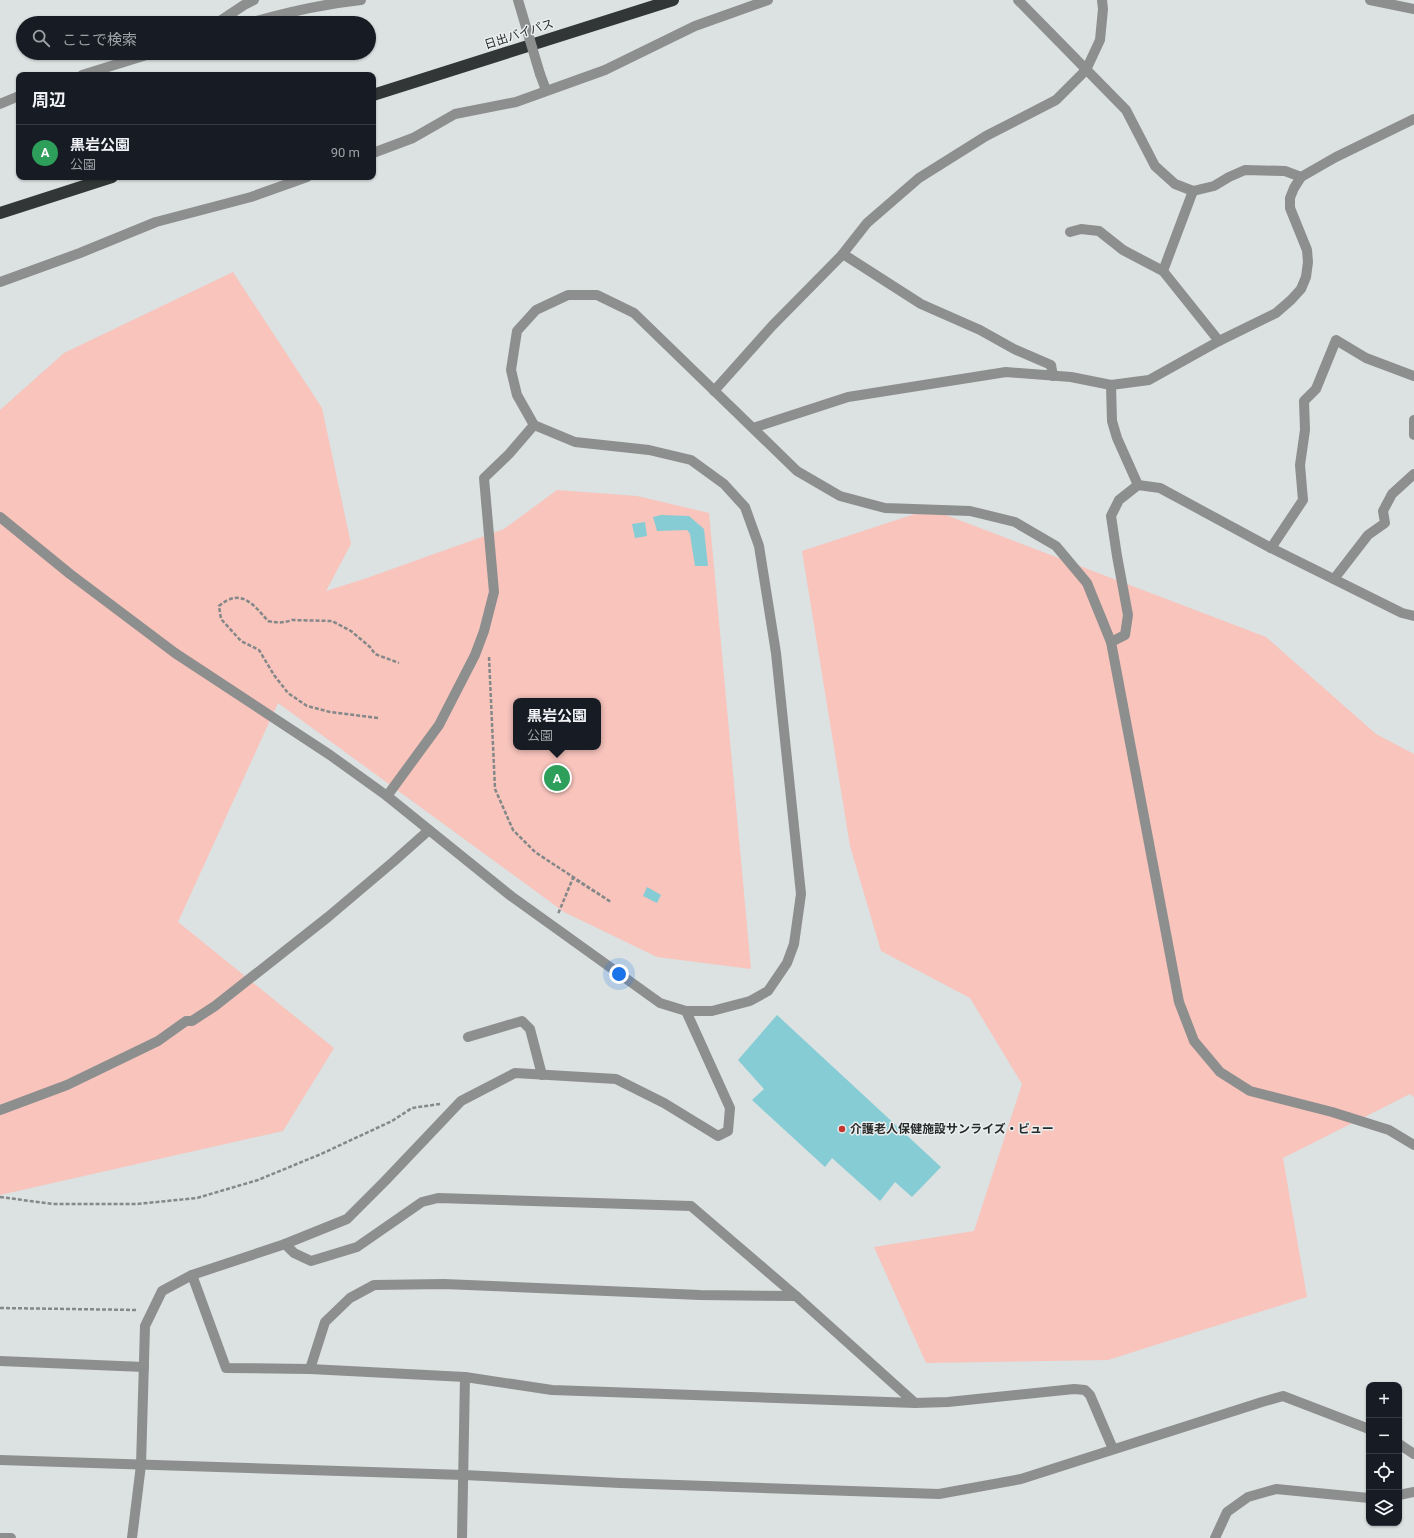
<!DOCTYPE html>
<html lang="ja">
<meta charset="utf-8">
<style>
:root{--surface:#171b24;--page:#20242c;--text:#f1f3f6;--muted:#9ea1a6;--line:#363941;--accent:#c4362e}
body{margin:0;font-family:Roboto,"Noto Sans JP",sans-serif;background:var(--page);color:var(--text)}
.controls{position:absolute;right:12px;bottom:12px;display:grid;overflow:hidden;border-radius:8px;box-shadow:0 1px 3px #0004}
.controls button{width:36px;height:36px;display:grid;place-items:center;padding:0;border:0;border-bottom:1px solid var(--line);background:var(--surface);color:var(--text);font:20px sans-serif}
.you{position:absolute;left:619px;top:974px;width:14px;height:14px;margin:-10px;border:3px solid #fff;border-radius:50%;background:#1a73e8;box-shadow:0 0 0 6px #1a73e833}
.badge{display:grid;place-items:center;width:26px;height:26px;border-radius:50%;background:var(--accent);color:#fff;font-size:13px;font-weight:700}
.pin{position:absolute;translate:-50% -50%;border:2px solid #fff;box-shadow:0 1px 4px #0006}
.popup{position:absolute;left:513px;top:698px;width:88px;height:52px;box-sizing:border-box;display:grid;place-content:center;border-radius:8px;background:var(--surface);filter:drop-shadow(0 1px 3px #0005);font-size:13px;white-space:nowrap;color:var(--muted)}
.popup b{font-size:15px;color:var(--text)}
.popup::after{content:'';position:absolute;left:50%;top:100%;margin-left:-8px;border:8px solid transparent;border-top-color:var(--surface)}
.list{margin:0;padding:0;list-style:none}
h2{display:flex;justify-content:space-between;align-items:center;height:52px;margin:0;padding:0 16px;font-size:17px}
h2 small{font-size:13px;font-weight:400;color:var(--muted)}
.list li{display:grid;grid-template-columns:26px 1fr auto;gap:12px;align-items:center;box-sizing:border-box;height:56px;padding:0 16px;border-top:1px solid var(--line)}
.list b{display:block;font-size:15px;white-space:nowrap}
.list p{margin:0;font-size:13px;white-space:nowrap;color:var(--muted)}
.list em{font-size:13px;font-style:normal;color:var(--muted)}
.icon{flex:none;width:22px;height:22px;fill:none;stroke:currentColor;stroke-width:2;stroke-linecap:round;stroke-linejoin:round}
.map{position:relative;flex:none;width:1414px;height:1538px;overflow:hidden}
.search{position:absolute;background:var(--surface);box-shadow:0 1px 3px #0004;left:16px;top:16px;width:360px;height:44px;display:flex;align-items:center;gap:10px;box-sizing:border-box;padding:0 14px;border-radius:22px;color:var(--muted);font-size:15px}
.panel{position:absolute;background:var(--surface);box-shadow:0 1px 3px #0004;left:16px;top:72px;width:360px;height:108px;border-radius:8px}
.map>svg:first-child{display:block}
.green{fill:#f8c4bc;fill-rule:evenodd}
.building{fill:#85ccd5}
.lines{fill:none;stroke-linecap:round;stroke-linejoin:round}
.path{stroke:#848888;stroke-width:2.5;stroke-dasharray:4 2;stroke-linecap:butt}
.minor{stroke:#8d8f8f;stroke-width:10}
.tertiary{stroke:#8d8f8f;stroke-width:10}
.motorway{stroke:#323637;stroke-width:12}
.minor-bridge{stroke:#8d8f8f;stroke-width:10}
.poi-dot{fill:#c4362e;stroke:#eaeeef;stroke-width:1.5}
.labels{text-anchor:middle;stroke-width:3;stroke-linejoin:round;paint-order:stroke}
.street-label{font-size:12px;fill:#292b2b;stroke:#eaeeef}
.poi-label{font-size:12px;font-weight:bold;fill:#292b2b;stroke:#eaeeef;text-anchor:start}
</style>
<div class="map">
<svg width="1414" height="1538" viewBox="0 0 1414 1538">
<rect width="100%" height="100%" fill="#dce1e2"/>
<g class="green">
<path d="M233,272L322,408L351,544L326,591L364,579L504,529L557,490L637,496L709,513L751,969L657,957L564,912L278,703L178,922L334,1048L283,1131L0,1195V410L64,353ZM516,701H598V747H516Z"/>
<path d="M930,509L1266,637L1376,734L1414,754V1097L1410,1094L1283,1158L1307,1297L1108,1360L926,1363L874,1247L974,1231L1022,1084L970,998L881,951L850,846L802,551Z"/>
</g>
<g class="building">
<path d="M661,515L689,516L704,529L708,566H695L690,534L687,530L657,531L653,517Z"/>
<path d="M645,522L647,536L635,538L632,524Z"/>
<path d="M647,887L661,895L657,903L643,896Z"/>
<path d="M777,1015L941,1167L912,1197L895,1182L880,1201L832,1158L825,1167L752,1100L764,1089L738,1060Z"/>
</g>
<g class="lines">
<g class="path">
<path d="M489,657L495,789L513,830L535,852L611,902L573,878L558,914"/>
<path d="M378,718L330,712L307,706L288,693L274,675L259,650L241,641L221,619L219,606C241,587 254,605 268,621C277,623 284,623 292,620L332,621L351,631L370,647L375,654L399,663"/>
<path d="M0,1197L53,1204H137L197,1198L258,1180L321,1154L392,1121L412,1108L440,1104"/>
<path d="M0,1308L138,1310"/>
</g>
<g class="minor">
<path d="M1018,0L1126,110L1155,166L1175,184L1193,191L1214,186L1229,177L1245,170L1285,171L1301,177L1336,157L1414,119"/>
<path d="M1370,0L1414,9"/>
<path d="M217,23L244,5L254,0"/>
<path d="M250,23C287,12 323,4 361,0"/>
<path d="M540,74L546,90"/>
<path d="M82,75L153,53"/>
<path d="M0,104L19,96"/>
<path d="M373,153L413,138L455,114L516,102L605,70L695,26L768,0"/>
<path d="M1070,232L1081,229L1099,231L1123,250L1163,271L1219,341"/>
<path d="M843,254L921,304L980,330L1014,349L1051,365L1053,376"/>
<path d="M1163,271L1193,191"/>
<path d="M0,282L80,253L156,222L251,197L307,177"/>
<path d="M1111,385L1112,421L1117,438L1138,485"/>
<path d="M714,391L772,326L841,256L867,223L919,178L986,136L1056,100L1086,70L1100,40L1103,9L1102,0"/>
<path d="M1414,420V435"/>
<path d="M753,428L848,397L1006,372L1071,377L1111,385L1149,380L1219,341L1276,313L1291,300L1301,289L1306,277L1308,262L1307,250L1290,208V198L1294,188L1301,177"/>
<path d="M1271,548L1303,500L1300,465L1305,430L1304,401L1316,389L1336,340L1366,358L1414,376"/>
<path d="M1334,579L1368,535L1385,523L1383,511L1392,494L1414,474"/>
<path d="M1111,642L1125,635L1128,615L1117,556L1111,516L1119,500L1138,485L1160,488L1271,548L1402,613L1414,616"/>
<path d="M387,796L439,725L475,655L484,631L494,592L484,478L509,454L534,425"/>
<path d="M468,1037L522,1021L530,1029L542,1075"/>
<path d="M0,1110L67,1085L158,1041L186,1021H192L215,1006L328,917L393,862L429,830"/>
<path d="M285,1244L294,1253L311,1261L357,1247L422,1202L438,1198L691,1206L796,1296L915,1403"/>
<path d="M192,1275L226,1368L310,1369L465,1377L552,1390L915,1403L948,1402L1074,1389L1085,1390L1090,1395L1113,1449"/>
<path d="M0,1361L144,1367"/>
<path d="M310,1369L325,1322L350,1298L374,1285L444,1284L700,1295L796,1296"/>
<path d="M1399,1444L1414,1454"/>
<path d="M0,1460L464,1475L620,1483L939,1494L1021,1479L1262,1402L1283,1396L1369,1429"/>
<path d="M132,1538L141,1465L145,1326L162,1291L192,1275L285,1244L347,1219L385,1181L461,1101L515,1073L616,1079L664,1103L718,1136L728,1131L730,1108L686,1011"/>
<path d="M462,1538L465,1377"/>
</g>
<g class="tertiary">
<path d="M0,517L70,574L175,653L330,755L387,796L511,896L660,1003L686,1011H712L750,1001L768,991L787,963L794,944L801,894L776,653L759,546L745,507L724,484L691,460L649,450L575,442L534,425L517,395L511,370L517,331L536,310L568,295H597L634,313L797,471L840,496L885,508L970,511L1015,522L1056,546L1087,583L1111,642L1179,1002L1194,1041L1220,1072L1250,1091L1332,1112L1389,1130L1414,1145"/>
<path d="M1399,1495L1414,1492"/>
<path d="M0,1538H11"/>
<path d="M1215,1538L1227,1512L1248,1497L1276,1489L1369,1498"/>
</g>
<g class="motorway">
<path d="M373,95L673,0"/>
<path d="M0,213L112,177"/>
</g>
<path class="minor-bridge" d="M518,0L540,74"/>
</g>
<circle class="poi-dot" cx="842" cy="1129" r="4"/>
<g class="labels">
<g class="street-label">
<text transform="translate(519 34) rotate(-18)" y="4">日出バイパス</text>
</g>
<g class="poi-label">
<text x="850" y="1133">介護老人保健施設サンライズ・ビュー</text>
</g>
</g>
</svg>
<div class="controls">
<button>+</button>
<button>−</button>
<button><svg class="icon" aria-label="locate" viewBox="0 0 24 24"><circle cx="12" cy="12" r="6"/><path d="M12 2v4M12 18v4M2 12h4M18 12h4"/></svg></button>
<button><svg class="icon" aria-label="layers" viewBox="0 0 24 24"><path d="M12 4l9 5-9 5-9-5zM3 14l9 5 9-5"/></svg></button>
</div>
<div class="you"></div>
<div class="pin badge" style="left:557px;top:778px;background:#2e9e5b">A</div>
<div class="popup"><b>黒岩公園</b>公園</div>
<div class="search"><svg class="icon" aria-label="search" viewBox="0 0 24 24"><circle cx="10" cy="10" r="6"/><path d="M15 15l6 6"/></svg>ここで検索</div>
<section class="panel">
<h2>周辺<small></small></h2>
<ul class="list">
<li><span class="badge" style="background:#2e9e5b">A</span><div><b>黒岩公園</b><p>公園</p></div><em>90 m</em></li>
</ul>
</section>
</div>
